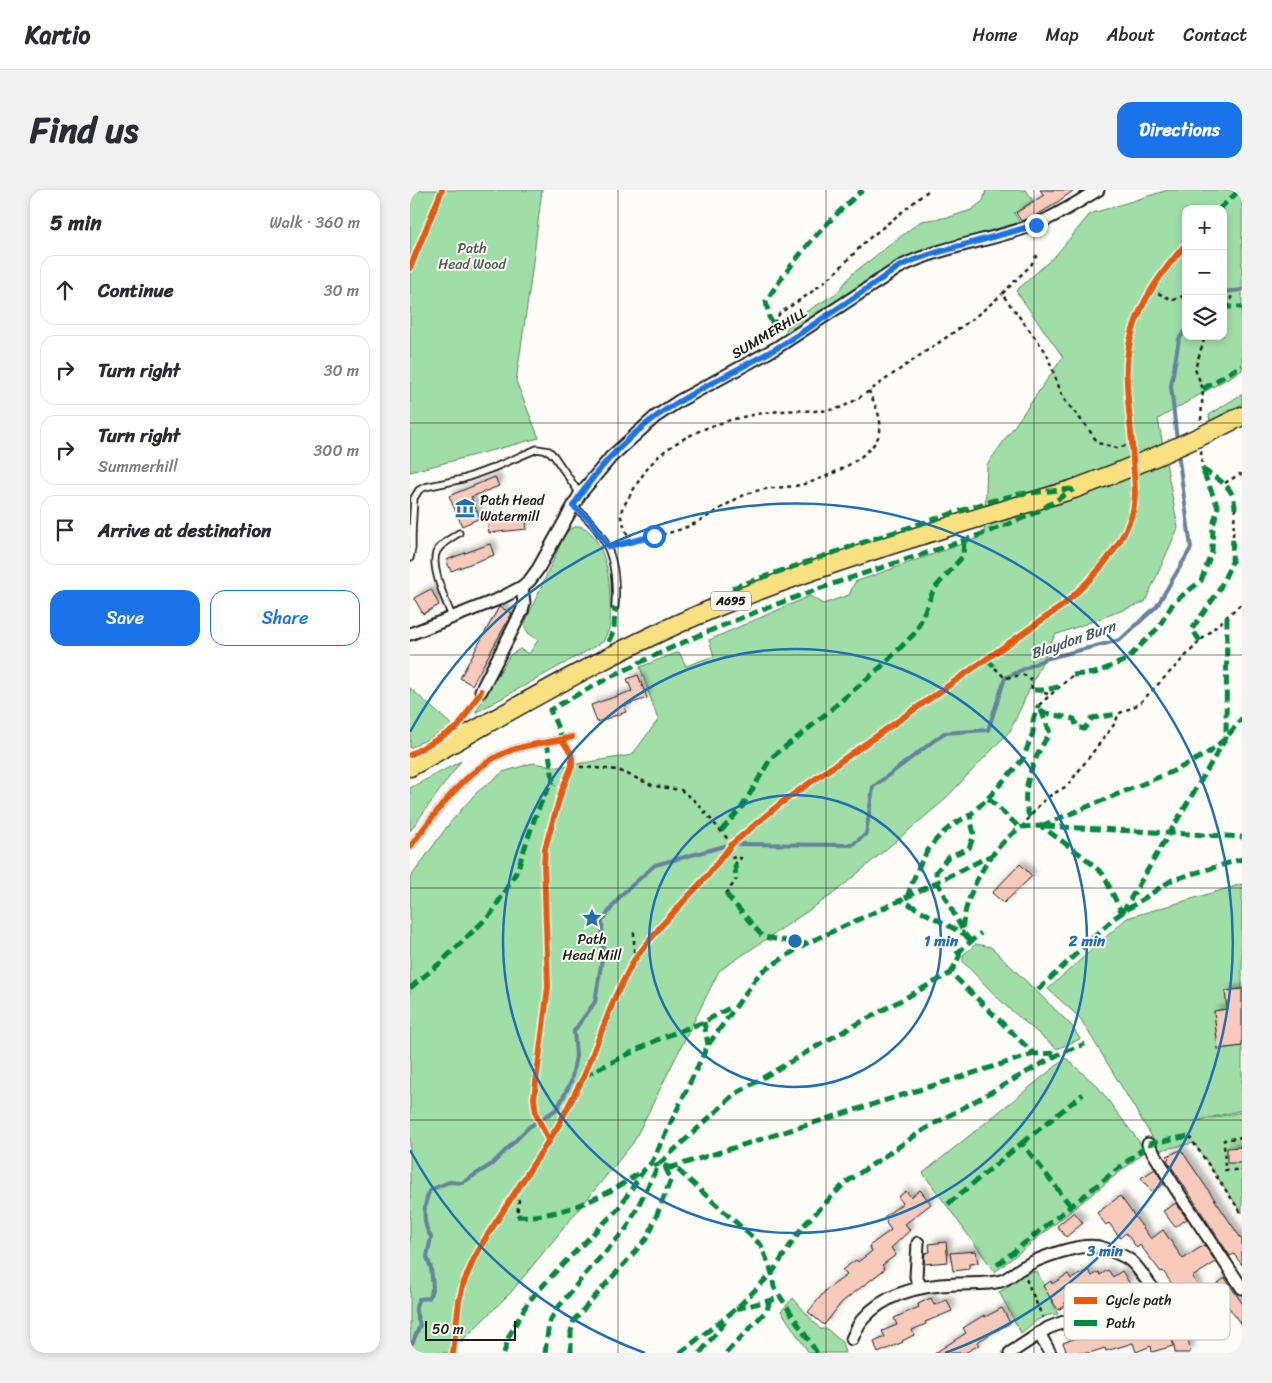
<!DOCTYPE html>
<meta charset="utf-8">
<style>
:root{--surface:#fff;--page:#f2f2f3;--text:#2b2b33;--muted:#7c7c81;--line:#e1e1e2;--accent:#1a73e8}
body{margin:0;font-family:Sriracha,sans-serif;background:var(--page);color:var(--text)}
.controls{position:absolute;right:15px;top:15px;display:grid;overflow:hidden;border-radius:10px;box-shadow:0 2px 8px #0003}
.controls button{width:45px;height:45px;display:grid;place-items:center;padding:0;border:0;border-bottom:1px solid var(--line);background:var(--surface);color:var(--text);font:25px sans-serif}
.scale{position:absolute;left:15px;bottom:12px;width:91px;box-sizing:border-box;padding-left:5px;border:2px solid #1c1c1c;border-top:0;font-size:14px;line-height:18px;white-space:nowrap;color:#1c1c1c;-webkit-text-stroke:4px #fdfcf7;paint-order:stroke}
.stop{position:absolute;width:15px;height:15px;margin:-11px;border:4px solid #1a73e8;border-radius:50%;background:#fff}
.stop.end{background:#1a73e8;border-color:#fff;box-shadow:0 1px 5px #0008}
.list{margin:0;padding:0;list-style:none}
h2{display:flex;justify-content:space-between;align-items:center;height:65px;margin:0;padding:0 20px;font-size:21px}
h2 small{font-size:16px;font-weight:400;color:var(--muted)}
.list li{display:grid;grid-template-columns:32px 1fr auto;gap:15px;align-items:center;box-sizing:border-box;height:70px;margin:0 10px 10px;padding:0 10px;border:1px solid var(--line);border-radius:15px}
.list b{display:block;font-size:19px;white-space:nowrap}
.list p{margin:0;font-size:16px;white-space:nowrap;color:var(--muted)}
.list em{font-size:16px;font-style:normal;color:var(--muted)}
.actions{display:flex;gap:10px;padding:15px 20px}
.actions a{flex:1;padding:11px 0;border:1px solid var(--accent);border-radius:15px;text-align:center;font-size:18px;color:var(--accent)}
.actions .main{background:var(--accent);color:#fff}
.icon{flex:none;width:28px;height:28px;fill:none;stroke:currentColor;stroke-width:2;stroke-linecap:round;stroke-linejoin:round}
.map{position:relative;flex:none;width:832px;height:1163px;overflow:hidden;border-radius:15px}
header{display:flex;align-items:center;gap:30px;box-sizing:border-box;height:70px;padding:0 25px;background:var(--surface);border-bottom:1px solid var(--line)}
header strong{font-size:24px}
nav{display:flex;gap:28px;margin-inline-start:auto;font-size:18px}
.intro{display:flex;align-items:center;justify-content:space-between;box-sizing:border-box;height:120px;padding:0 30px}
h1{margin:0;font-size:35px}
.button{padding:12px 22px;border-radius:15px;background:var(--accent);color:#fff;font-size:18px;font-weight:700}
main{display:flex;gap:30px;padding:0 30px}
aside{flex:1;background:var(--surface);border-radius:15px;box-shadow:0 2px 8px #0003}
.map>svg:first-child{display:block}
.green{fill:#9fdfa7;stroke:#5e7e62;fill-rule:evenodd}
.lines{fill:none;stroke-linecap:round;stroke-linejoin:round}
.stream{stroke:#66829d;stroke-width:4}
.building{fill:#f8cabc;stroke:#1c1c1c;filter:url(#shadow)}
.lane-casing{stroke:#1c1c1c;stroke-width:9}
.street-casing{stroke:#1c1c1c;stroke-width:15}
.primary-casing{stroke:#1c1c1c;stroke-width:21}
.path{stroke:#1c1c1c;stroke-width:2.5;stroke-dasharray:4 4;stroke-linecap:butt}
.lane{stroke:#fdfcf7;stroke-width:5.5}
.street{stroke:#fdfcf7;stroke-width:11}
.primary{stroke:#f9e181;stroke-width:18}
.quiet{stroke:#00873e;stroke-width:5;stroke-dasharray:10 5;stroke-linecap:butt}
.cycleway-casing{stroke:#fdfcf7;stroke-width:9}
.cycleway{stroke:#e8590c;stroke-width:6}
.route{stroke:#1a73e8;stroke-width:6}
.grid{fill:none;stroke:#1c1c1c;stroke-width:1;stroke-opacity:0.55}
.ring{fill:none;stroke:#1f6fb2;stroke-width:2.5}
.labels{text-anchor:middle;stroke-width:4;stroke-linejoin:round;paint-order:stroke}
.shield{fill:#fdfcf7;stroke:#605f5e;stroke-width:1}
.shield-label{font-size:12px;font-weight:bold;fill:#1c1c1c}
.park-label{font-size:14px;fill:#4a604d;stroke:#fdfcf7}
.street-label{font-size:14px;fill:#1c1c1c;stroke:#fdfcf7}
.poi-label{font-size:14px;fill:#1c1c1c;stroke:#fdfcf7;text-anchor:start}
.water-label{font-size:15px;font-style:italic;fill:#475867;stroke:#fdfcf7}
.key{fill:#fdfcf7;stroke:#bab9b5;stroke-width:1}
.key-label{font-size:14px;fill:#1c1c1c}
.centre{fill:#1f6fb2;stroke:#fdfcf7;stroke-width:2.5}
.ring-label{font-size:15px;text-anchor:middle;font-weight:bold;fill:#1f6fb2;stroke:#fdfcf7;stroke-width:4;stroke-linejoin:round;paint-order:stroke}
</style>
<header>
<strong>Kartio</strong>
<nav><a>Home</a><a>Map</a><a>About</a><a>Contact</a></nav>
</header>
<div class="intro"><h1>Find us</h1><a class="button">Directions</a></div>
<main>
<aside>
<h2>5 min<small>Walk · 360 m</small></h2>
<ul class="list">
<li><svg class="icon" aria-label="ahead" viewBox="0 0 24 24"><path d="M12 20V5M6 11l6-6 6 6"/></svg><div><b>Continue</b></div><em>30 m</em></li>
<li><svg class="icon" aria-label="right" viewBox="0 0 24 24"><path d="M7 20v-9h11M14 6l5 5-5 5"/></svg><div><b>Turn right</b></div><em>30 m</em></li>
<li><svg class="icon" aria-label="right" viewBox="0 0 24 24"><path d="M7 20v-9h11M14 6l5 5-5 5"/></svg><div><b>Turn right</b><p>Summerhill</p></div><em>300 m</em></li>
<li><svg class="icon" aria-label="arrive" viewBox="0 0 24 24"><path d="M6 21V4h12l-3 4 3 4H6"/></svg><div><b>Arrive at destination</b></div></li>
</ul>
<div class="actions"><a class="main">Save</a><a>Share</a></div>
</aside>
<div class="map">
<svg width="832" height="1163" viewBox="0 0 832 1163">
<defs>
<filter id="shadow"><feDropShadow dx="4.5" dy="-4.5" stdDeviation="2.5" flood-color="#0004"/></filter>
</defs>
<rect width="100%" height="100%" fill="#fdfcf7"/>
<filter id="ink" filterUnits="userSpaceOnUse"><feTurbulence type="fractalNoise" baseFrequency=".02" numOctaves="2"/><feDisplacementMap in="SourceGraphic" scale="10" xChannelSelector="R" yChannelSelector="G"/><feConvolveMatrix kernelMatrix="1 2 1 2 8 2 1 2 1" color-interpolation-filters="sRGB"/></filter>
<g filter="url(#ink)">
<g class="green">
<path d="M0,0H132L120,96L106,191L129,248L0,282Z"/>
<path d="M576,0H616L623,11L604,23L610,33L499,66L486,73L454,96L376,145V140L381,131L427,103L442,84L511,31L540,27L561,20L573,11Z"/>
<path d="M758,0H832V180L748,229L768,338L735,412L645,445L600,541L531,613L423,704L309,781L223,953L102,1101L40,1163H0V688L39,634L66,603L93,582L123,573L148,577L222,565L248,530L230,477L269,462L276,476L304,466L299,450L400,406L413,414L439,405L445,392L574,346L577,275L653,167L606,101L646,65L680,24ZM776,19H813V146H776Z"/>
<path d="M832,204V214L800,231L799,225Z"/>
<path d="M168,336C184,337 194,364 197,379C200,395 201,418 200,434C200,440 195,447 193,452L65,523L100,465L110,459L119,464L128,450L118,443L114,435L154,346L160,339Z"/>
<path d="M0,498L43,536L0,558Z"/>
<path d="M51,571L0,641V598Z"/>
<path d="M832,694V799L815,801L817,819L804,821L808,859L832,856V920L782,932L832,922V1023L784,953L750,960L670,828L638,799L717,728Z"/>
<path d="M566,754L581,757L661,835L670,849L647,859L596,816L553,772V765Z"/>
<path d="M656,868L688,897L736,961L585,1082L513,983Z"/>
<path d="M627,1081L648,1124C632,1124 622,1134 611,1143L589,1102L598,1097L610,1085Z"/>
<path d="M383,1108L410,1139H417L432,1152L435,1163H399L371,1121Z"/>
</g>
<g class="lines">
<g class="stream">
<path d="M813,102L832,100"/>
<path d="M767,251L761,196L769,149L776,139"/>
<path d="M0,1155L3,1152L10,1135C7,1125 3,1118 9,1109L19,1108L23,1097L21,1078L17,1067L21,1047C12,1033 13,1015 20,1000L39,992L52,993L82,974L119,937L147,919L161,892L166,866L164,841L185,812L193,763L192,731L211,705L245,675L322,654L442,655L456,644L463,597L534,543L578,540L595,488L635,469L710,450L747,416L781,358L768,263"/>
</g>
</g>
<g class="building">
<path d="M630,0H664L642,16L623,27L611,31L606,23L634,5Z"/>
<path d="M85,287L89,296L61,307L70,328L52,336L39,306Z"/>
<path d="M115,327L117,339L79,343L77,331Z"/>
<path d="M80,354L84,365L41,381L36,370Z"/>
<path d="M21,399L29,415L13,424L4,408Z"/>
<path d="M89,417L102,423L62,495L50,488Z"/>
<path d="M228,485L237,508L214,516L216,522L187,532L181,515L222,501L217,489Z"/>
<path d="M610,674L622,686L594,713L582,703Z"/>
<path d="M832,799V856L808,859L804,821L817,819L815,801Z"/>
<path d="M832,957V973H817V958Z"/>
<path d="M771,960L832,1050V1075L824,1064L820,1066L757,970L759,968L757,966Z"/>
<path d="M745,979L754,994L742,1002L731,988Z"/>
<path d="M510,1000L521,1014L495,1034L500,1040L481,1058L486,1065L472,1075L475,1079L432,1112L414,1135L398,1122L416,1100L437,1085L432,1080L446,1070L448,1072L462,1061L459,1056L481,1040L476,1033L477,1031L474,1027L493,1013L488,1007L496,1001L501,1007Z"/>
<path d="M710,1006L741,1049L753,1040L773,1069L794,1055L806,1072L782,1087L790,1099L774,1111L753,1081L751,1082L730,1055L727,1058L716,1043L710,1048L699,1033L696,1035L687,1023Z"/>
<path d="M766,1013L777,1029L765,1037L753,1021Z"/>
<path d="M664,1022L673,1033L656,1047L647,1036Z"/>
<path d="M536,1052L538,1072L514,1074L515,1063L520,1062L519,1054Z"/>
<path d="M566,1061L568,1073L559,1074V1079L543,1081L540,1063Z"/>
<path d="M678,1080L682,1086L689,1082L690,1085L698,1080L703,1087L712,1081L720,1094L704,1104L699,1096L684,1106L679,1099L654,1113L656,1115L648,1120L633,1096L641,1091L642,1094L658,1084L661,1089Z"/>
<path d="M815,1088L832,1113V1136L804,1096Z"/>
<path d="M521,1108L524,1115L537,1110L542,1121L515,1132L516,1134L502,1140L504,1145L492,1151L493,1152L468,1163L464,1152L475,1147L472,1141L487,1135L484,1128L509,1117L508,1114Z"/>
<path d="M592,1118L600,1133L567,1152L569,1155L555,1163H525L556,1143L553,1138L574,1125L575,1127Z"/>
<path d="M723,1133L725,1140L741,1136L743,1141L762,1139L763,1156L742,1162L741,1156L726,1162L723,1153L696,1161L695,1158L679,1163H657L653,1153L669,1147L670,1149Z"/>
<path d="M778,1145L780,1163H765L763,1148Z"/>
</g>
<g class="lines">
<defs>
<g id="lane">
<path d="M163,316C199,344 208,372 205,417"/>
<path d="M0,342H2L4,308L9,300L15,297L53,289L83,278L127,259L139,261L144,266L170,304"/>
<path d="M0,368L2,358V342"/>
<path d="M42,427C36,411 19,375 27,361C32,353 41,348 49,343"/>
<path d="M0,657C28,620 59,573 105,559C124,553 143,552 162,547"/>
</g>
<g id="street">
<path d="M0,444L89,409L112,397L120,390L128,379L170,304L201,267L245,227L269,211L366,158L490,77C531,56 581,51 623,35C646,27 667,12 688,0"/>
<path d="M71,501L112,421L114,413L112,397"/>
<path d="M738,954L766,999L832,1098"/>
<path d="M508,1053L506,1087L511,1097"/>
<path d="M629,1143L640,1163"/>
<path d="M442,1149C445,1143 448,1134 453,1129C476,1102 513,1095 546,1094C562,1093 576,1095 591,1091C598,1089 604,1083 610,1079C628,1068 673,1051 693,1058C702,1061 714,1065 721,1071C741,1090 752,1123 780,1132C787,1134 796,1130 803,1129"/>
<path d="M600,1163L638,1138L672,1125L752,1109"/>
</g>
<path id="primary" d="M0,577C102,520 203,459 312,415C426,368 546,335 664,299C722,278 777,254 832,226"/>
</defs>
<use href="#lane" class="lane-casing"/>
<use href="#street" class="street-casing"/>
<use href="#primary" class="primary-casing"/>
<g class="path">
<path d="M627,65L621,75L592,104L636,162L653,208L677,237L688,253L707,258L723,254"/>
<path d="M741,100L763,110L776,105"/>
<path d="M817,117L821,111V104"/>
<path d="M361,148L360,139L370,123L399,104L424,84L456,51L519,0"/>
<path d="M791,230L793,199L785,179L795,146"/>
<path d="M791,261L792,279"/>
<path d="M815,293L830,284L832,285"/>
<path d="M823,346L825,319"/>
<path d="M220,352L211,327L212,319C221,304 230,287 241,274C270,241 329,224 372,221C391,219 413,224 432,217C452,208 471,192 489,180C524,155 561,133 592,104"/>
<path d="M205,356C229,349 255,346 279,336C301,327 319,310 342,302C358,297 375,298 391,295C414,289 466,267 470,241C472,227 464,213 459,201"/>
<path d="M585,478L595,488L613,485L620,487L622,498L640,505"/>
<path d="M629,515L663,485"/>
<path d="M162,576L208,580L244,596L271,600L286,612L322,654"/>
<path d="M612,637L630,614L638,607L657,596L706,532L708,524L729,514L790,451L832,413"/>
<path d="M313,667L331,668L325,674"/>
<path d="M316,704L326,690"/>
<path d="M224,742V770"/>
<path d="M779,946L832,1024"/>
<path d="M832,947L814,950L815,980H832"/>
<path d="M103,1004L109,1009L107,1026"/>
<path d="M616,1089L633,1128"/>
</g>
<use href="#lane" class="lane"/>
<use href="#street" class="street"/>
<use href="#primary" class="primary"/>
<g class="quiet">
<path d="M809,19L830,0"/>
<path d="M813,114L817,117H832"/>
<path d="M363,134L359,127L356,111C383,70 415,32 453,0"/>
<path d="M793,199L832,175"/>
<path d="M792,279C810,290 825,297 825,319"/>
<path d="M322,398L463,349L581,311L609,304L661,299"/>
<path d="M790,451L782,439L808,402L822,372L823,346"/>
<path d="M199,452L204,439L205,417"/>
<path d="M577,469L585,478"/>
<path d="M663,485L685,483L716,470L748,438L764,412L791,391L802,361L803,336L808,317L792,279"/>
<path d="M624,500H636L651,496"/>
<path d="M631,522L664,529L667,537L674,539L682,528L708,524"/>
<path d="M137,551L144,596"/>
<path d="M154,552L140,520C220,474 305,436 392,405C467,377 544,357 618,326C634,319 649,308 664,299"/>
<path d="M578,608L613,569L623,542V531L626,520L629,515"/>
<path d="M620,627C607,604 626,563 640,543L629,515"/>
<path d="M631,636L766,580L798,563L816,548L832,528"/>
<path d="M635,636L832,647"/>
<path d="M311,641L332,617L361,568L399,538L471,477L506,442L524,399L553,366L554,349"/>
<path d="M325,674L326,690"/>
<path d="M316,704L353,747L395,754"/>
<path d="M495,708L582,665"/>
<path d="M497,708C510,668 522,644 560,625"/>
<path d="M712,723L816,548L817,426"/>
<path d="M552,739L527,692L526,682L538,667L559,658L564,645L560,625L578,608L610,638"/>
<path d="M561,751C559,749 555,746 554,742C551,736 554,729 555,723C562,692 584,654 612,637L631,636L674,667L693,684L712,723"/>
<path d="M550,761L549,767L541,783L624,864L648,863"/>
<path d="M546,764L571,743"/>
<path d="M0,798L29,774L81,724L107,681L125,627L134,606L143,591"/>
<path d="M628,800L704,728L762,690L832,669"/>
<path d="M294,832L298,855"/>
<path d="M174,886L251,848L294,832L323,816"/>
<path d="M612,953L673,904"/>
<path d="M738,954L779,946"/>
<path d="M259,978L624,864"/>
<path d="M538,1014L612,953L660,1015"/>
<path d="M107,1026C147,1029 197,1006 229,983"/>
<path d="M587,1075L734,958"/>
<path d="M326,1119L370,1108"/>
<path d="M94,1163L99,1146L118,1112L149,1078L208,1019L234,980L242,972L298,855L350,783L395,754L491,710L554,744"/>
<path d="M135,1163L139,1133L146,1120L177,1082L217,1038L249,974L244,976"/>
<path d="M161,1163V1141L164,1130L238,1047L261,989L255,977"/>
<path d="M270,1163L326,1119L362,1083L393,1036L435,993L515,939L651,863L675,854"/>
<path d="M290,1163L315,1132"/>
<path d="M316,1163L357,1120L360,1110"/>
<path d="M407,1163L364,1097L362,1083L351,1055L268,980L249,974L325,904L416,851L541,783"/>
</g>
<defs>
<g id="cycleway">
<path d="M0,78L32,0"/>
<path d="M0,565L48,537L71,501"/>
<path d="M0,657C28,620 59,573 105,559C124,553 143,552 162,547"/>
<path d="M139,952L126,924L124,908L138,797L134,675L135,658L152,600L162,576V568L161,563L152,550"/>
<path d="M43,1163L49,1111L54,1092L63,1071L75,1049L148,936L174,886L205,807L224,770L251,736L298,685L322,654L371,613L652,416C679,392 707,364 720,330C728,311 724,289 723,270C722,244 718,219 717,193C713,137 740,95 776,54"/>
</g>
</defs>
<use href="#cycleway" class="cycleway-casing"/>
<use href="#cycleway" class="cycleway"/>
</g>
</g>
<g class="lines" filter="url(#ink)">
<path class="route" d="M244,346L199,357L180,330L163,316C189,274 228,235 270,211C302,192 335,176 367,158C409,132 449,104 490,76L504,70L525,63L626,35"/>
</g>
<path class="grid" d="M208,0V1163M416,0V1163M624,0V1163M0,233H832M0,465H832M0,698H832M0,930H832"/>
<g class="ring">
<circle cx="385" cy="751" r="146"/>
<circle cx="385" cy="751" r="292"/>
<path d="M235 1163A438 438 0 0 1 0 960M0 542A438 438 0 1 1 535 1163"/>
</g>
<defs>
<symbol id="museum-bare" viewBox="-9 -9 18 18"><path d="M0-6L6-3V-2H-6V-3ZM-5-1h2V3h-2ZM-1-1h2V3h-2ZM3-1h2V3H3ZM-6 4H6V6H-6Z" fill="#1f6fb2" stroke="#fdfcf7" stroke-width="2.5" paint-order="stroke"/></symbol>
<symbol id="sight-bare" viewBox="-9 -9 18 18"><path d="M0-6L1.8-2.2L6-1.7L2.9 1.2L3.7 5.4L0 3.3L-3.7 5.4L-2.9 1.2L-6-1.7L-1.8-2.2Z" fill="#1f6fb2" stroke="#fdfcf7" stroke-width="2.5" paint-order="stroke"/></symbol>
</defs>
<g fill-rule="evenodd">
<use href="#museum-bare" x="41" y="304" width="28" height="28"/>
<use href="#sight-bare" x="168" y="714" width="28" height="28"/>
</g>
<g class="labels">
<rect class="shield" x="301" y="401.5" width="40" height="19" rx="4"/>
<g class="shield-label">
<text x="321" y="415">A695</text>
</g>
<g class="park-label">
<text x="62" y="63">Path<tspan x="62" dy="16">Head Wood</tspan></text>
</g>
<g class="street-label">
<text transform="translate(359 143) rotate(-31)" y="5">SUMMERHILL</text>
</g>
<g class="poi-label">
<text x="70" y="315">Path Head<tspan x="70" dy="16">Watermill</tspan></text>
<text x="182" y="754" text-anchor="middle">Path<tspan x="182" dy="16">Head Mill</tspan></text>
</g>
<g class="water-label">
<text transform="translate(663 450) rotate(-19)" y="5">Blaydon Burn</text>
</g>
</g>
<rect x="654" y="1093" width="166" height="57" rx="8" class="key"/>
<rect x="664" y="1107" width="23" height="7" fill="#e8590c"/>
<rect x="664" y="1130" width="23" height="6" fill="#00873e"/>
<g class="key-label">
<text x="696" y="1115">Cycle path</text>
<text x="696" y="1138">Path</text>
</g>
<circle cx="385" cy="751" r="8" class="centre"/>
<g class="ring-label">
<text x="531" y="756">1 min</text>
<text x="677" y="756">2 min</text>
<text x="695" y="1066">3 min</text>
</g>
</svg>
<div class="controls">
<button>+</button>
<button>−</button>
<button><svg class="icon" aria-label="layers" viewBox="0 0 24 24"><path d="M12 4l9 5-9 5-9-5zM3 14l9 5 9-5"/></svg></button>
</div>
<div class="scale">50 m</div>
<div class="stop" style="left:244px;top:346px"></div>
<div class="stop end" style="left:626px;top:35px"></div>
</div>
</main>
